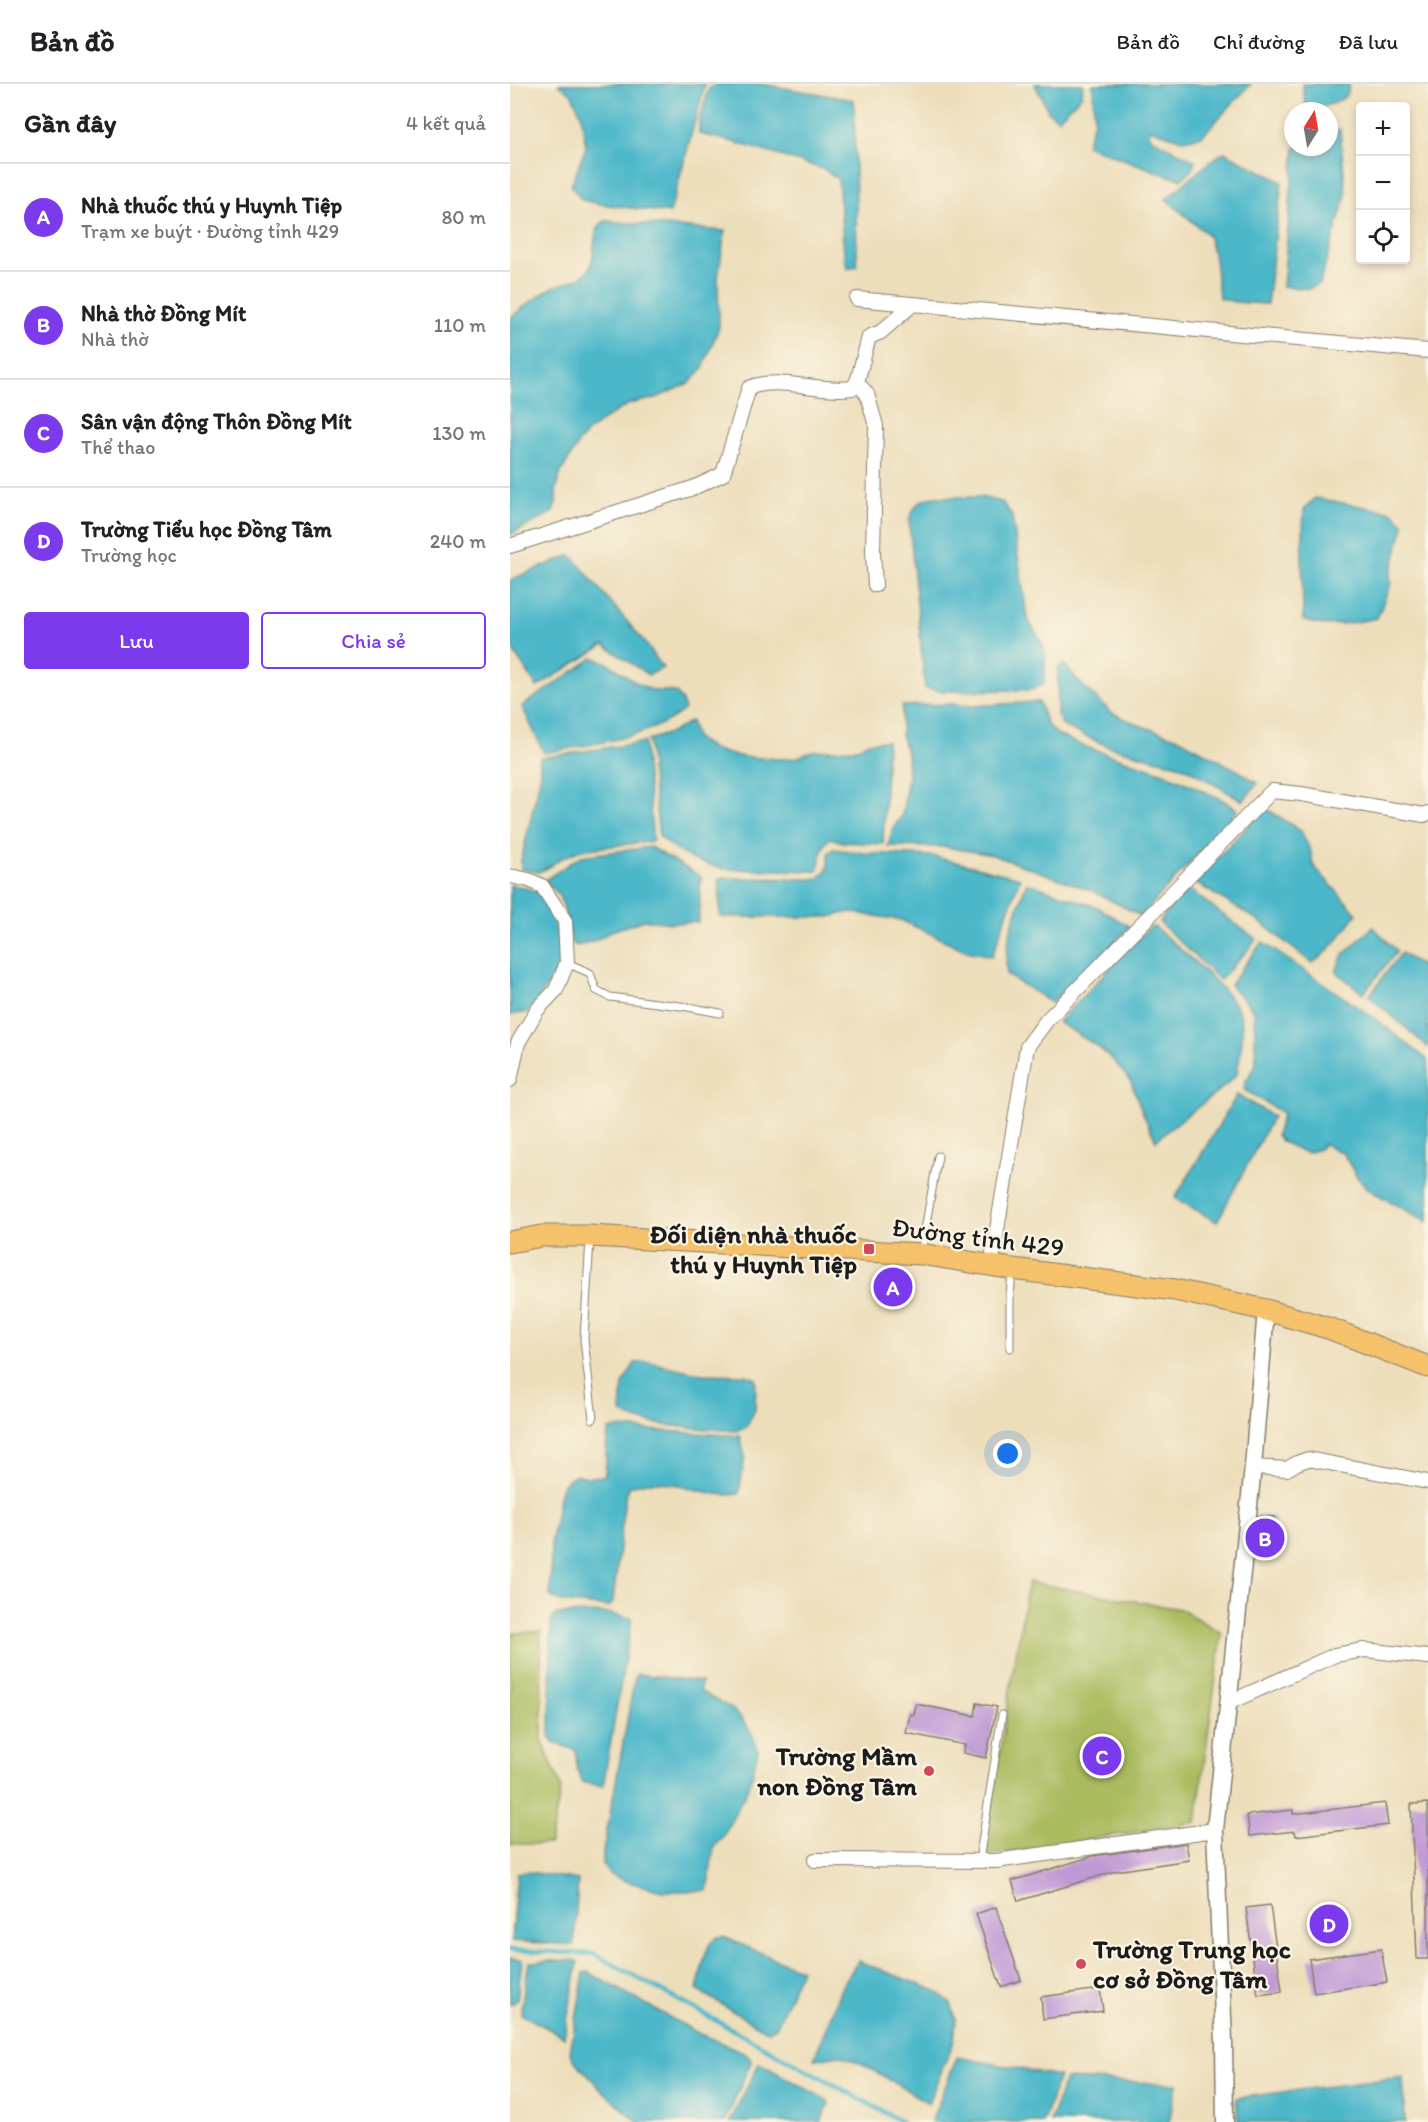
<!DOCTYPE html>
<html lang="vi">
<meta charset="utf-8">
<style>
:root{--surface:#fff;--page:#f6f6f6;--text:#202124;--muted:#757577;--line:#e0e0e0;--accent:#7c3aed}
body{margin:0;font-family:Itim,sans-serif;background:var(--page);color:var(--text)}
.controls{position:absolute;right:18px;top:18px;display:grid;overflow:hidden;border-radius:6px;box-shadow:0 3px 9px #0003}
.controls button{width:54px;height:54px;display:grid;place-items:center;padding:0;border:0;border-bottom:2px solid var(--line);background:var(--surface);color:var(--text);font:30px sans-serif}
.compass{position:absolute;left:774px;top:18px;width:54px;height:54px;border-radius:50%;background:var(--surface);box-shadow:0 3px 9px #0003;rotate:11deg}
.you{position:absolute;left:498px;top:1370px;width:21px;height:21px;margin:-15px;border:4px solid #fff;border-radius:50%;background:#1a73e8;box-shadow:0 0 0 9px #1a73e833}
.badge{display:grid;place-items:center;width:39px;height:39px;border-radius:50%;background:var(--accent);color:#fff;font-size:20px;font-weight:700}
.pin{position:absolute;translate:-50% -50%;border:3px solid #fff;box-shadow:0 2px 6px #0006}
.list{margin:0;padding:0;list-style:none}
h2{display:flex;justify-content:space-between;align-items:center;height:78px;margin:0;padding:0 24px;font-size:26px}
h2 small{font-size:20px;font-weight:400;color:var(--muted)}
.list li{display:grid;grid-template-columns:39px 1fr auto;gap:18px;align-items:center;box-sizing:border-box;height:108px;padding:0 24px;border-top:2px solid var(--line)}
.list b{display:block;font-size:22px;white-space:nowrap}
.list p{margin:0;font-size:20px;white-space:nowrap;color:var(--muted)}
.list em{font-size:20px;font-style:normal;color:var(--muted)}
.actions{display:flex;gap:12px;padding:18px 24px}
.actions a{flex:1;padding:14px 0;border:2px solid var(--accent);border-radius:6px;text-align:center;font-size:21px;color:var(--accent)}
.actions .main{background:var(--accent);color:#fff}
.icon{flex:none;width:33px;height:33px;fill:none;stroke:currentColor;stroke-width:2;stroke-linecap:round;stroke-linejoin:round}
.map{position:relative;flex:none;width:918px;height:2038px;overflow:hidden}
header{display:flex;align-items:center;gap:36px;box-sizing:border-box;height:84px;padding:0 30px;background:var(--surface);border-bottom:2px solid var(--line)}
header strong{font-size:28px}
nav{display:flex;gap:33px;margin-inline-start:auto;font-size:21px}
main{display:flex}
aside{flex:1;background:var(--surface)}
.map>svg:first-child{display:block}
.green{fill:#abbc60;stroke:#646c3e;stroke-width:1.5}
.water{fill:#4cb7c9;stroke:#346a72;stroke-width:1.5}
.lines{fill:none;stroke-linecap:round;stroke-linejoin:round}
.stream{stroke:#4cb7c9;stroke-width:4.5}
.building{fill:#bf99d5}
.service-casing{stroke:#847d6c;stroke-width:9}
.minor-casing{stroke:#847d6c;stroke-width:16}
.tertiary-casing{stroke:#847d6c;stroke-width:19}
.primary-casing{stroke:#847d6c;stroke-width:23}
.service{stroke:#fff;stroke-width:7}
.minor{stroke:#fff;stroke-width:14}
.tertiary{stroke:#fff;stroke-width:16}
.primary{stroke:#f5c16b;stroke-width:21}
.poi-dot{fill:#d1495b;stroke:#fcf5e5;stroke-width:2}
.labels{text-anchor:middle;stroke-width:4.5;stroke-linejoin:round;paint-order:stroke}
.poi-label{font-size:26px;font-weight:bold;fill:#1c1c1c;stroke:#fcf5e5;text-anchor:end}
.street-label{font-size:26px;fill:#1c1c1c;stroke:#fcf5e5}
</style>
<header>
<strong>Bản đồ</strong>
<nav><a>Bản đồ</a><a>Chỉ đường</a><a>Đã lưu</a></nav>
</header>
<main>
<aside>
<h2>Gần đây<small>4 kết quả</small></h2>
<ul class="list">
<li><span class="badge">A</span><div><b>Nhà thuốc thú y Huynh Tiệp</b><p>Trạm xe buýt · Đường tỉnh 429</p></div><em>80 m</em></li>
<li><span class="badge">B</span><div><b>Nhà thờ Đồng Mít</b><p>Nhà thờ</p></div><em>110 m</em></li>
<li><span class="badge">C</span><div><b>Sân vận động Thôn Đồng Mít</b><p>Thể thao</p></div><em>130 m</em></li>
<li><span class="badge">D</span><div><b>Trường Tiểu học Đồng Tâm</b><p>Trường học</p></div><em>240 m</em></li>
</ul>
<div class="actions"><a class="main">Lưu</a><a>Chia sẻ</a></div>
</aside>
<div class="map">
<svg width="918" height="2038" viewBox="0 0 918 2038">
<rect width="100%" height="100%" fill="#fcf5e5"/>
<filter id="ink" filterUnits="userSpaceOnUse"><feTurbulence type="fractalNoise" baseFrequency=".0167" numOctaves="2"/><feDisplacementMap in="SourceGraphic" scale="12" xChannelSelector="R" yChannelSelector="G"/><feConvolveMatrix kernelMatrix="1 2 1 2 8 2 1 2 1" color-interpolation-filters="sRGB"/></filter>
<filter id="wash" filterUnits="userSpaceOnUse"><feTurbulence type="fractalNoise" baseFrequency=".008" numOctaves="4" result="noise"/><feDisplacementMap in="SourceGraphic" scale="24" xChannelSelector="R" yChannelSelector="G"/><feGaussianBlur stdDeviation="1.35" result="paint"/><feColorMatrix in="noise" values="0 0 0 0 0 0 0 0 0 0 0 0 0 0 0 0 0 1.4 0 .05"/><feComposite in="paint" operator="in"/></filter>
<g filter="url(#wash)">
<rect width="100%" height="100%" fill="#eddebb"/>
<g class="green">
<path d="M518,1498L670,1525L712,1549L686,1738L481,1771L473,1770Z"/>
<path d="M31,1547L32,1656L51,1703L40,1760H0V1550Z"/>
</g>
<g class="water">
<path d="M48,0H195L160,129L90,120L72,116L61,102L76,63L71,30L61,9Z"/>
<path d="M208,0H251L344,16L347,182L337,184L334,168L328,95L313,85L224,58L189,50V37L199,4Z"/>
<path d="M525,0H573L572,11L548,35L538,27Z"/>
<path d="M583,0H741L692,52L673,56L640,45L639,53L685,77L682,86L672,95L656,91L576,61L584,37Z"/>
<path d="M792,0H839C840,20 811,24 796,23Z"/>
<path d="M819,45L830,46L836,111L810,199L799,205L773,202L785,63H819Z"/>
<path d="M714,68L772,98L757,220L725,218L709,214L705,175L698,151L656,115L702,76Z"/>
<path d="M95,137L215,147L208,194L209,243L193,284L180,299L146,314L119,320L102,330L77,348L69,358L51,388L46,405V418L43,428L0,451V235C13,222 27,213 42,204C54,198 72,197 79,185C88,169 79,147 95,137Z"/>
<path d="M424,413H471L492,418L502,432L517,532C520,543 529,551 533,562C537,573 535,588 534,600L521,606L430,607L415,604L399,437C405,421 406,417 424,413Z"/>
<path d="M805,414L883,428L894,441L880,492L881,499L867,534C843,539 816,545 793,536L792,468L794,425Z"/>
<path d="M61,471L136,560L153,584L138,591L94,561L27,603L0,562V496Z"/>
<path d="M83,574C103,577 120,600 142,606C150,609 158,605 166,609C171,613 173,619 175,625C143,654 76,661 34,669L12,622Z"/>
<path d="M554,580L570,599L602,629L629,641L666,653L727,686L748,699L733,717L675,683L597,662L553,642L547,631L548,584Z"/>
<path d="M525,618H529L537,641L548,651L576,663L654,689L711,715L728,726L631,832L583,807L483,771L435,763L378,762L384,743L392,732L398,692L397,669L391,651L392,622L440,620L462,622Z"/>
<path d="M181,637L186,654L203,665L218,670L234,673L271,675L286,674L303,667L342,665L350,663L358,658L377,657L373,760L333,758L320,754C310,762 312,775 307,787L213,785L184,776L166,766L149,752L138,656L163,648Z"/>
<path d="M134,658L143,757L70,766L50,775L39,783L28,788L11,785V777L30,694V674Z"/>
<path d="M755,724L791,747L801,768L803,781L847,830C834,846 821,868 802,879L746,835L684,798Z"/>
<path d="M140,763L191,793C188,808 192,824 188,838L161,839L135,836L101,847L86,856L67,862L62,859L53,821L48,810L35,796L71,772Z"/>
<path d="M323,765L354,769L422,772L510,794L482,872L457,867L391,836L339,828L319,833H210L209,794L304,795C319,791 319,782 318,769Z"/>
<path d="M516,800L524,801L589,824L620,843L542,919L497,891C493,860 506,829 516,800Z"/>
<path d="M0,801L13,803L29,808C40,829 57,859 47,884C42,898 29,912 21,924L18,928L0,931Z"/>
<path d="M677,804L746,855L737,867L710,896L649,838Z"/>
<path d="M640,843H645C666,862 722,907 730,930C736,945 729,975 727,990C702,1017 672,1031 646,1057L634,1032L621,998L604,977L587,962L548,938Z"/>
<path d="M863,843L887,867L853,910L826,887L833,871Z"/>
<path d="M752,858L860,931L918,976V1138L859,1106L847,1093L833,1069L814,1060L809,1065L796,1069L772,1058L766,1051L773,1029L734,1006L736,997L746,980L744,927L720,901Z"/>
<path d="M891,869L918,886V963L859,912Z"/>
<path d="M727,1011L763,1032L707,1138L665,1114Z"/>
<path d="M139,1278L192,1290L236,1291L246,1295L245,1326L236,1343L226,1347C198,1344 132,1344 111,1328L113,1299L125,1279Z"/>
<path d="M108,1344L230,1352L235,1372L229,1410C192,1416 156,1386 119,1403L115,1414L103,1518L99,1523L51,1518L40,1512L41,1460L50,1408L53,1400L65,1391L80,1393L94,1392C98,1377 94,1361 99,1346Z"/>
<path d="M95,1529L122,1534L93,1702L71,1698L67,1685L66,1666L43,1659L40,1651L41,1537L46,1530Z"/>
<path d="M127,1590L192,1598L189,1607L221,1624L231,1634L241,1648L248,1666L240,1700L213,1752L204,1763L197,1807H152L118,1798L99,1790L93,1780V1768L125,1594Z"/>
<path d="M19,1788L68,1796L64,1861L1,1857L7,1789Z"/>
<path d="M207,1853H214L291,1886L267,1942L259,1947L251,1944L187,1906C191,1893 194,1859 207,1853Z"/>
<path d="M0,1874L12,1876L7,1916L0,1921Z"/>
<path d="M64,1876L68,1878L54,1953L11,1930V1925L19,1878Z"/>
<path d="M348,1877L426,1907L441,1919L446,1936L444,1957L418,2019L355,1981L330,1971L304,1975L332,1902Z"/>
<path d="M78,1888L186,1948L233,1968L240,1974L241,1978L215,2038H128L92,2006L63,1975L60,1969L74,1889Z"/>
<path d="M447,1973L549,1992L533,2038H421Z"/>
<path d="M249,1979L317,2016L319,2020L311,2038H220Z"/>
<path d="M893,1993L895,2038H728L726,2014Z"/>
<path d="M555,1995L667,2000L659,2038H540Z"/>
</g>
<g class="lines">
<path class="stream" d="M0,1866L84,1870L392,2038"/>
</g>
<g id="blocks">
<g class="building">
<path d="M748,1432L765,1433L762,1476L746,1475Z"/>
<path d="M467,1619L487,1623L476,1674L453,1669L455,1661L396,1649L400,1630L404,1631L406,1620L465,1632Z"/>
<path d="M875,1719L878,1741L786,1752L785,1747L740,1752L737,1731L783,1726V1730Z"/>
<path d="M918,1719V1875H907L901,1720Z"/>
<path d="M676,1759L679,1776L606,1787L508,1817L502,1797L583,1772Z"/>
<path d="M760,1821L772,1908L748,1911L736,1824Z"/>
<path d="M486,1823L511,1896L491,1903L466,1830Z"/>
<path d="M871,1865L877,1898L804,1909L799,1875Z"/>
<path d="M590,1905L593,1927L533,1935L531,1913Z"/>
</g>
</g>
</g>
<g filter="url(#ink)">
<use href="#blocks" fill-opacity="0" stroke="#847d6c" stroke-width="1.5"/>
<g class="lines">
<defs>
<g id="service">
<path d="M57,879L80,889L86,906L100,913L178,923L210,929"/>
<path d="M80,1155L74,1255L83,1335"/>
<path d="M411,1168L428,1072"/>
<path d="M500,1264V1210L502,1189"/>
<path d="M469,1777L492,1631"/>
</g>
<g id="minor">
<path d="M347,215L918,267"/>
<path d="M347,298L357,310L366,342L363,468L365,501"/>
<path d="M0,462L183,404L213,390L239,304C268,291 309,309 342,304L347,298L359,253L371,248L403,220"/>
<path d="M0,792L19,796L32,802L55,837L57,879L46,906L27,926L8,959L0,996"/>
<path d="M481,1182L517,963L537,936L762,707L791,710L914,731L918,729"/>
<path d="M743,1383L777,1385L787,1379L798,1375L918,1398"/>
<path d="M718,1619L825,1571L854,1566L918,1573"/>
<path d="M305,1776L486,1777L705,1746"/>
</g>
<path id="tertiary" d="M715,2038L714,1957L705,1746L743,1383L756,1226"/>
<path id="primary" d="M0,1158L31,1152H80L411,1170L503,1185L665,1206L756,1226L821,1245L918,1283"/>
</defs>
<use href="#service" class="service-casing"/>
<use href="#minor" class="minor-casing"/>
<use href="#tertiary" class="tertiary-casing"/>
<use href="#primary" class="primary-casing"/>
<use href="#service" class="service"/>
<use href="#minor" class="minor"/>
<use href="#tertiary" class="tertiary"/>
<use href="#primary" class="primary"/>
</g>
</g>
<g class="poi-dot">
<rect x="353" y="1159" width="12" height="12" rx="3"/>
<circle cx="419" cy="1687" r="6"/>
<circle cx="571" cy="1880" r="6"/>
</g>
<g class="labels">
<g class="poi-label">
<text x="347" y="1159">Đối diện nhà thuốc<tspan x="347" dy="30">thú y Huynh Tiệp</tspan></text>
<text x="407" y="1681">Trường Mầm<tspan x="407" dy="30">non Đồng Tâm</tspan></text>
<text x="583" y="1874" text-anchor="start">Trường Trung học<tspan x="583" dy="30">cơ sở Đồng Tâm</tspan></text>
</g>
<g class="street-label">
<text transform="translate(468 1153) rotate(7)" y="9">Đường tỉnh 429</text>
</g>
</g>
</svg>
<div class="controls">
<button>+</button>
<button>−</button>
<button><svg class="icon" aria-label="locate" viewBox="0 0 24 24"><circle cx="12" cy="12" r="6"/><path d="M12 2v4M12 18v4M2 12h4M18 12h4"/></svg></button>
</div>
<svg class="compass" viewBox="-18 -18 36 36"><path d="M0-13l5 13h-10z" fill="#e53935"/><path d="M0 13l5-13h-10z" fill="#757577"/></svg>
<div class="you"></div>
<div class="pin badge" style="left:383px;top:1203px">A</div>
<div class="pin badge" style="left:755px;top:1454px">B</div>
<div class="pin badge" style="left:592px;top:1672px">C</div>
<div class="pin badge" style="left:819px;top:1840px">D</div>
</div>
</main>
